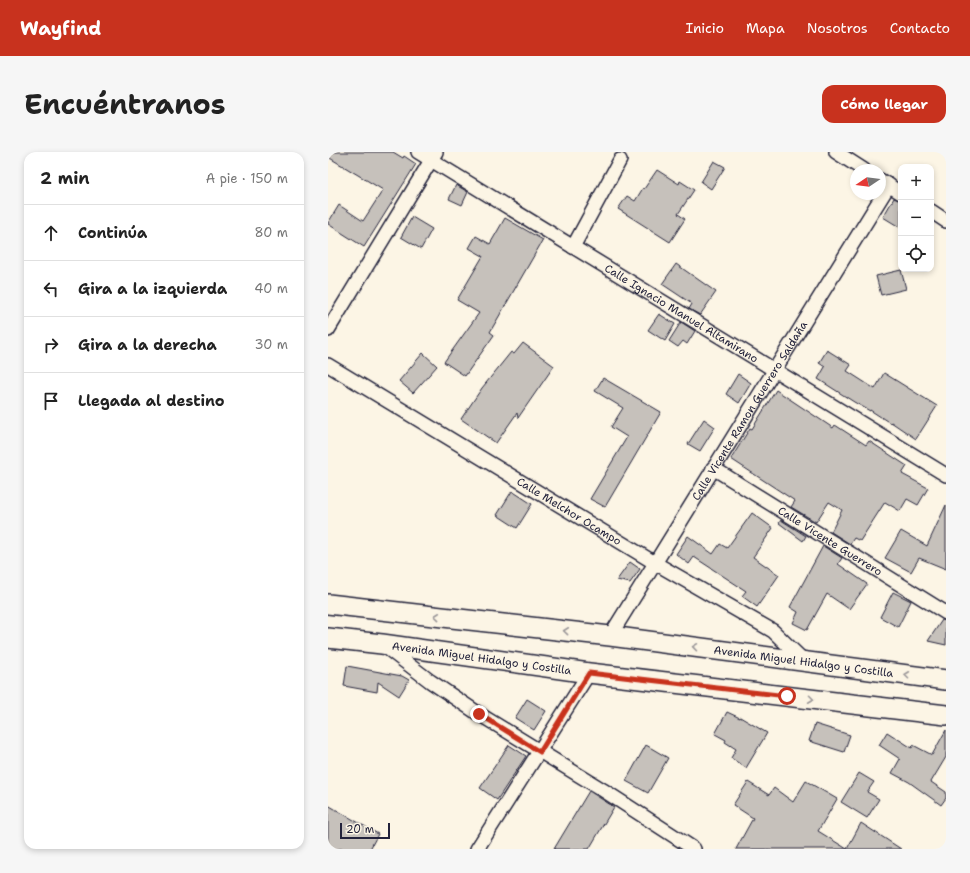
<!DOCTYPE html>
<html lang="es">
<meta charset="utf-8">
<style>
:root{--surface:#fff;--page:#f6f6f6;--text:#222;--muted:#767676;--line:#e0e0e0;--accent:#c8321e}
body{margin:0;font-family:"Shantell Sans",sans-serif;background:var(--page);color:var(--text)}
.controls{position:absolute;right:12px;top:12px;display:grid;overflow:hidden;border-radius:8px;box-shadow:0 2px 6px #0003}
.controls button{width:36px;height:36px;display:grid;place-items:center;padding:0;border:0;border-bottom:1px solid var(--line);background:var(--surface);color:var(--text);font:20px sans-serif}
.compass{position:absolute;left:522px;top:12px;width:36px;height:36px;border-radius:50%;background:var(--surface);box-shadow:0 2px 6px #0003;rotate:257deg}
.scale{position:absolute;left:12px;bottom:10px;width:50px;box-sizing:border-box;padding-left:4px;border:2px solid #22223b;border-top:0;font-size:11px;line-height:14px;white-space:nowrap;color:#22223b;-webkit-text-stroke:3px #fcf5e5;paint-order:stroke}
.stop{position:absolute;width:12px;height:12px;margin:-9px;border:3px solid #c8321e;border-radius:50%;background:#fff}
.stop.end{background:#c8321e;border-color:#fff;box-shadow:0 1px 4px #0008}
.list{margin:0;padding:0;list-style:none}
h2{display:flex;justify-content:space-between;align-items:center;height:52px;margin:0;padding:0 16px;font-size:17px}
h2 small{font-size:13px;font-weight:400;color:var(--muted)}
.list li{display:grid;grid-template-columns:26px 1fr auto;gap:12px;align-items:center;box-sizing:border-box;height:56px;padding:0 16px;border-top:1px solid var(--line)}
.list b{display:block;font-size:15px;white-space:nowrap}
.list em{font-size:13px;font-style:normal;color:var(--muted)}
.icon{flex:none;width:22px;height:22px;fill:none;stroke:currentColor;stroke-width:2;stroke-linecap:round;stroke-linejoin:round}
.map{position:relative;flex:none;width:618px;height:697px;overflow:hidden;border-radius:12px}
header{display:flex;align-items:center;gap:24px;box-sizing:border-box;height:56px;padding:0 20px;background:var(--accent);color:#fff}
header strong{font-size:19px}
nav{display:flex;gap:22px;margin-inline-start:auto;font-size:14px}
.intro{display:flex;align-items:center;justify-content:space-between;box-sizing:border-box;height:96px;padding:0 24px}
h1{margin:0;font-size:28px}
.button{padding:10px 18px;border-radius:12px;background:var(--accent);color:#fff;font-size:14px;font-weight:700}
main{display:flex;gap:24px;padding:0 24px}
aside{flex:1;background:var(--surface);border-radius:12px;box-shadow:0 2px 6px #0003}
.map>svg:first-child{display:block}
.building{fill:#c6c1bb;stroke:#22223b}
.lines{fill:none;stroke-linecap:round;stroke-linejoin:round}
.street-casing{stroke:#22223b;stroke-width:16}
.secondary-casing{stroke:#22223b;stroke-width:22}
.street{stroke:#fcf5e5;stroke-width:13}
.secondary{stroke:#fcf5e5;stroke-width:19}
.oneway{stroke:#9a9698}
.route{stroke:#c8321e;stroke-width:5}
.labels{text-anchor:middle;stroke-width:3;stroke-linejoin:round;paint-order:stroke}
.street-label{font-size:11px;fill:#22223b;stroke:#fcf5e5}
</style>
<header>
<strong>Wayfind</strong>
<nav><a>Inicio</a><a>Mapa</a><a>Nosotros</a><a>Contacto</a></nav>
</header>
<div class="intro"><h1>Encuéntranos</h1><a class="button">Cómo llegar</a></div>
<main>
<aside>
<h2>2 min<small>A pie · 150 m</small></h2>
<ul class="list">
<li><svg class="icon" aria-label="ahead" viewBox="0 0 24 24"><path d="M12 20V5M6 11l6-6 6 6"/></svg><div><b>Continúa</b></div><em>80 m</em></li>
<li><svg class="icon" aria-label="left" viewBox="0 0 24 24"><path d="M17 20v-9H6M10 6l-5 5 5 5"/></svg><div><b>Gira a la izquierda</b></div><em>40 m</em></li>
<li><svg class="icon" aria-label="right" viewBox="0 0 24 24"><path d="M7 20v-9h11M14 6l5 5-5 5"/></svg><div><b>Gira a la derecha</b></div><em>30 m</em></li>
<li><svg class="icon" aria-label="arrive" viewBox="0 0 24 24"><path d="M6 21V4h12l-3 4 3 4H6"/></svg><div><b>Llegada al destino</b></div></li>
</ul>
</aside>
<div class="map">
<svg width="618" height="697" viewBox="0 0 618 697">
<rect width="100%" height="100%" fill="#fcf5e5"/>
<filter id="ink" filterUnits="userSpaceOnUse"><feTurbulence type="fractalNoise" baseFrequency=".025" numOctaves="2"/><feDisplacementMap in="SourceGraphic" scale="8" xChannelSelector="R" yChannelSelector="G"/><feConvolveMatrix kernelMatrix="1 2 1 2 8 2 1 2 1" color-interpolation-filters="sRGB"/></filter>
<g filter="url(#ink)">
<g class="building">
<path d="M0,0H65L75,6L76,4L88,12L36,95L0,72V71L11,53L35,69L55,38L0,5Z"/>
<path d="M386,9L397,15L383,37L373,30Z"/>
<path d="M329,18L351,32L352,29L366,38L350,62L357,67L342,90L290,57L299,44L307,49L315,36L316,37Z"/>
<path d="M128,33L140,40L134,53L121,47Z"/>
<path d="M566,46L573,49V76L555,65Z"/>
<path d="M84,65L104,77L93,97L73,85Z"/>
<path d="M177,66L215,88L162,180L166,183L137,224L116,210L151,161L129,148L155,104L141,96L148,84L162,92Z"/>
<path d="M348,112L388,140L372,163L361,157L364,152L334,132Z"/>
<path d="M573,118L578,137L553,143L548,124Z"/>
<path d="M331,162L347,172L337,189L320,178Z"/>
<path d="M353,170L367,179L359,192L355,189L350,195L341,189Z"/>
<path d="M195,191L226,214L190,266L189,261L168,291L133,267L154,236L183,200L186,202Z"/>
<path d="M499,198L523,213L519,219L547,237L556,221L609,254L588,287L563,270L562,271L542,258V259L526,250L490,227L497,215L491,211Z"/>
<path d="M95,201L109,214L85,241L71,229Z"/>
<path d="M410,222L423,231L411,251L398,242Z"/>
<path d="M275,226L333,260L277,355L262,347L299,285L283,275L295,256L267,239Z"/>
<path d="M448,238L505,276L507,273L538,293L541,289L579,314L574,322L600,336L590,353L579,347L572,359L557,350L532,389L526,386L522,392L503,380L514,358L501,350L488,370L463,355L467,349L403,307L422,276L424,277Z"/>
<path d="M376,267L387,275L372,299L360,292Z"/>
<path d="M184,339L204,352L189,376L169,363Z"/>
<path d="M618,353V417L591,406L583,420L557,406L573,379L599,394Z"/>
<path d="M424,361L445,376L425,405L451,423L429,455L414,444L418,439L366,405L361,412L348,402L360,384L385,402L392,392L399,396Z"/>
<path d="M453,368L478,384L475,389L451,371Z"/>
<path d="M495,394L514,406L510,412L539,432L521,457L499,442L479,478L465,471L470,460L462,455Z"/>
<path d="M302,410L312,417L302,431L289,428Z"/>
<path d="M565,440L583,449L570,475L552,465Z"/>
<path d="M614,468L618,469V493L600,489Z"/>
<path d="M19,514L74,524L81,528L71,544L50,530L49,540L16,534Z"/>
<path d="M199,547L218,559L206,578L187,566Z"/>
<path d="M399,560L412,566V565L439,581L418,616L403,606L408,597L397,590L398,588L387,582Z"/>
<path d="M487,572L522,583L516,600L481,589Z"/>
<path d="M618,578V605L603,630L618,640V646L613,653L581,630L564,621L572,607L551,593L559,580L584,596L585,593L604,603Z"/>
<path d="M181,593L198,604L169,648L152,636Z"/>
<path d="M318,593L340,606L320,641L298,629Z"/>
<path d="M531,621L546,630L539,640L551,647L539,666L513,650Z"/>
<path d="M478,629L509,647L490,679L519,697H408L425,666L405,653L420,630L441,643L446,636L465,650Z"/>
<path d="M261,639L286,655L261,697H226Z"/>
<path d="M0,653L50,682L42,697H0Z"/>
<path d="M533,671L573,697H519Z"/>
</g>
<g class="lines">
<defs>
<g id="street">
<path id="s1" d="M90,0L618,323"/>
<path d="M508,0L536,18"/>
<path d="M552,28L573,41"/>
<path d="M603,59L618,69"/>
<path d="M245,95L292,8"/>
<path d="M0,178L108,0"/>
<path id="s2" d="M0,213L327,411L445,479L477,510"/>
<path id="s3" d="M385,316L618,461"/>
<path id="s4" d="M282,484L561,33"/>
<path d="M55,493L102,529L151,562L275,638L366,697"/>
<path d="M149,697L261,521"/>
</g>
<g id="secondary">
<path id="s5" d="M0,452L282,484L618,528"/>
<path id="s6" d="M0,486L54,492L261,521L618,563"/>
</g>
</defs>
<use href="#street" class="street-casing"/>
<use href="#secondary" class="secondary-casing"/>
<use href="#street" class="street"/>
<use href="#secondary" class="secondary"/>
</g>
<defs><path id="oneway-chevron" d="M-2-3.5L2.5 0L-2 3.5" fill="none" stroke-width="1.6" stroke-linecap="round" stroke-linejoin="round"/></defs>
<g class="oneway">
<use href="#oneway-chevron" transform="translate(109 464) rotate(-174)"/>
<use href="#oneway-chevron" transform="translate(238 479) rotate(-174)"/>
<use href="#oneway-chevron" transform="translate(367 495) rotate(-172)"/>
<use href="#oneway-chevron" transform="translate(579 523) rotate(-173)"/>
<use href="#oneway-chevron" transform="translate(483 547) rotate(7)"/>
</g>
</g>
<g class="lines" filter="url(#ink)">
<path class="route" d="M151,562L212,600L261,521L459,544"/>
</g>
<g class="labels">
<g class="street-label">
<text dy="4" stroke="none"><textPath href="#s1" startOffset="309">Calle Ignacio Manuel Altamirano</textPath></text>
<text dy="4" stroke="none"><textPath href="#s4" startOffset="265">Calle Vicente Ramon Guerrero Saldaña</textPath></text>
<text dy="4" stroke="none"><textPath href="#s2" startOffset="282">Calle Melchor Ocampo</textPath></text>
<text dy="4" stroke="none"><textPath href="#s3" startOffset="138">Calle Vicente Guerrero</textPath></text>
<text dy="4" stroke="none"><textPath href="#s6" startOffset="155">Avenida Miguel Hidalgo y Costilla</textPath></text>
<text dy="4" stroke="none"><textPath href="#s5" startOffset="479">Avenida Miguel Hidalgo y Costilla</textPath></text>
</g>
</g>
</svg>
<div class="controls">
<button>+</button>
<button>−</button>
<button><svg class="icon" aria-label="locate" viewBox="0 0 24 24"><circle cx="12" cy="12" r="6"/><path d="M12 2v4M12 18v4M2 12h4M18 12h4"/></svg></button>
</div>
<svg class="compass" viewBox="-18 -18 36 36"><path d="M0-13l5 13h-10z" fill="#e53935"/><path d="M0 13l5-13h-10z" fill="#767676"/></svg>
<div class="scale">20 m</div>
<div class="stop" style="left:459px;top:544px"></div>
<div class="stop end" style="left:151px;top:562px"></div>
</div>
</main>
